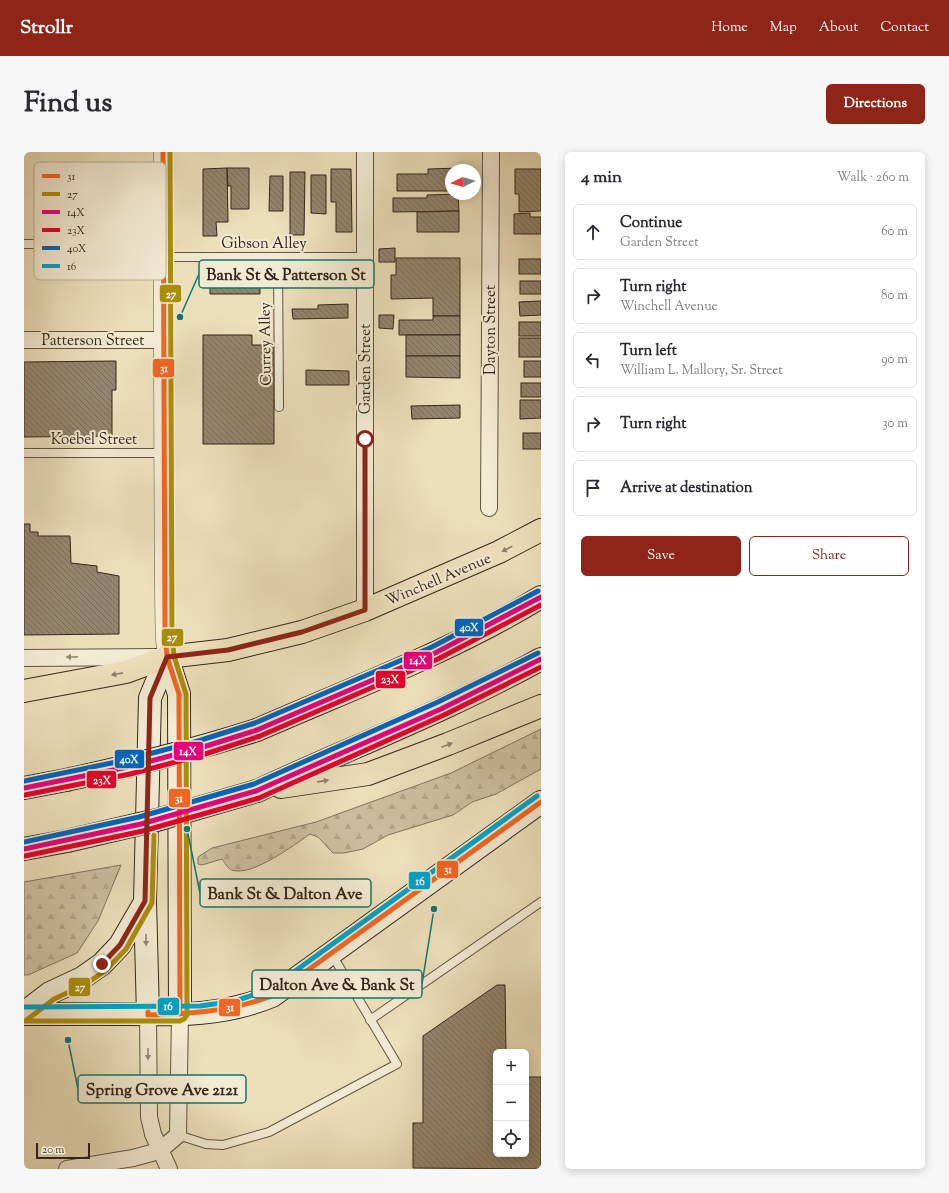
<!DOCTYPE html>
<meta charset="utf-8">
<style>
:root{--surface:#fff;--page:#f7f7f7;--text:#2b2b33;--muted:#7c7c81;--line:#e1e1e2;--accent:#8f2418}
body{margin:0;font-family:"Sorts Mill Goudy",serif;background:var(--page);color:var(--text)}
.controls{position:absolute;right:12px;bottom:12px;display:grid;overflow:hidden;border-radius:6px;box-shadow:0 2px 10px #0003}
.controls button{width:36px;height:36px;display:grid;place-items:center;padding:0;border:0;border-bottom:1px solid var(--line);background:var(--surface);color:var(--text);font:20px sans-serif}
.compass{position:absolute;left:421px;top:12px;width:36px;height:36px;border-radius:50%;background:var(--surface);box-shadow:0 2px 10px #0003;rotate:265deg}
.scale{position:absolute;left:12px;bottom:10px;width:54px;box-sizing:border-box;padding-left:4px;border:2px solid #35251b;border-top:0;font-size:11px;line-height:14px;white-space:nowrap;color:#35251b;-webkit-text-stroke:3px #f3ebd3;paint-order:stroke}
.stop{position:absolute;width:12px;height:12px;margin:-9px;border:3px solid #8f2418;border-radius:50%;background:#fff}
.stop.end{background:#8f2418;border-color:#fff;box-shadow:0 1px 4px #0008}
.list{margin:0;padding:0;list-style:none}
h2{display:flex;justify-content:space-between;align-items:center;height:52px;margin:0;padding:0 16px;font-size:17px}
h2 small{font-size:13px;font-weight:400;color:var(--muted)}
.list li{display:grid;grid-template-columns:26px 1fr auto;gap:12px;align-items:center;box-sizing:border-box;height:56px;margin:0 8px 8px;padding:0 8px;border:1px solid var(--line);border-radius:6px}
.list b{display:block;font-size:15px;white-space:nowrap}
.list p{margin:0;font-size:13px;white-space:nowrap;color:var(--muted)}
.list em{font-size:13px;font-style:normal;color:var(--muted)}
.actions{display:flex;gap:8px;padding:12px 16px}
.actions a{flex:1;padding:9px 0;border:1px solid var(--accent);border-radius:6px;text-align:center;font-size:14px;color:var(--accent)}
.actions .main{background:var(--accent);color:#fff}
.icon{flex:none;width:22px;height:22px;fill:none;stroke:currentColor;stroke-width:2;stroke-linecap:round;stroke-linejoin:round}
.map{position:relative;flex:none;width:517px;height:1017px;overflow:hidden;border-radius:6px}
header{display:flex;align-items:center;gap:24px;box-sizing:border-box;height:56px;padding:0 20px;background:var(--accent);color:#fff}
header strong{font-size:19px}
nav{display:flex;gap:22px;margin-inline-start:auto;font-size:14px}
.intro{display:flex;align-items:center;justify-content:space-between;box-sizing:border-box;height:96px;padding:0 24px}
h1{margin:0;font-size:28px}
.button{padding:10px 18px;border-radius:6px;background:var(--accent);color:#fff;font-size:14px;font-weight:700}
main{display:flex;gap:24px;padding:0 24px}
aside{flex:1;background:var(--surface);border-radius:6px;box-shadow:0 2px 10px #0003}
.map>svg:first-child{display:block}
.forest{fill:url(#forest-firs);stroke:#81725e}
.building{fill:url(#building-back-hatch);stroke:#35251b}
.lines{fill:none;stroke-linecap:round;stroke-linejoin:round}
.service-casing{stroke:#635443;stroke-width:10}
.minor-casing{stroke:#635443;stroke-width:18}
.tertiary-casing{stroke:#635443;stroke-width:20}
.secondary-casing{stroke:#35251b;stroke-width:24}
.primary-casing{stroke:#35251b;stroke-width:24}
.motorway-casing{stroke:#35251b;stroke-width:24}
.service{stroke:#f3ebd3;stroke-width:8}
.minor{stroke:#f3ebd3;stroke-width:16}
.tertiary{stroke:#f3ebd3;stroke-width:19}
.secondary{stroke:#f3ebd3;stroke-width:22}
.primary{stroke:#ece0bb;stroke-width:22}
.motorway{stroke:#ece0bb;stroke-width:22}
.motorway-bridge-casing{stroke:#35251b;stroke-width:24;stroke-linecap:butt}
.motorway-bridge{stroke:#ece0bb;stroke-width:22}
.bus-1-casing{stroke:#f3ebd3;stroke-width:8}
.bus-2-casing{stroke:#f3ebd3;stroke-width:8}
.bus-3-casing{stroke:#f3ebd3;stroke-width:8}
.bus-4-casing{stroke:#f3ebd3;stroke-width:8}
.bus-5-casing{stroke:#f3ebd3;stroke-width:8}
.bus-6-casing{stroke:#f3ebd3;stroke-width:8}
.bus-1{stroke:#f26522;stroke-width:5}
.bus-2{stroke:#ab8d0d;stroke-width:5}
.bus-3{stroke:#e5007d;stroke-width:5}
.bus-4{stroke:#e4002b;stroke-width:5}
.bus-5{stroke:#0065bd;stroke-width:5}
.bus-6{stroke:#03a2c5;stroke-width:5}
.oneway{fill:#90826b}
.oneway2{fill:#948877}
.route{stroke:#8f2418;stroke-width:5}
.labels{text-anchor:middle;stroke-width:4;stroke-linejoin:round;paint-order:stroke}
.street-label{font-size:15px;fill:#35251b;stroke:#f3ebd3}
.key{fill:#f3ebd3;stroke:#bab09c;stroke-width:1}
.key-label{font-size:11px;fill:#35251b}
.leader{fill:none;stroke:#0f766e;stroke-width:1.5}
.callout-dot{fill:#0f766e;stroke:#f3ebd3;stroke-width:1.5}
.callout{fill:#f3ebd3;stroke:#0f766e;stroke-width:1.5}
.callout-label{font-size:16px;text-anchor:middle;font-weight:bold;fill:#35251b}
.line-badge{stroke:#f3ebd3;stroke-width:1.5}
.badge-label{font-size:11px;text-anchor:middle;font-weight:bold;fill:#fff}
</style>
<header>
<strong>Strollr</strong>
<nav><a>Home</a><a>Map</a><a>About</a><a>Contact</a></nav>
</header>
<div class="intro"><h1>Find us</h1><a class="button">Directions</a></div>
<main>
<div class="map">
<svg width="517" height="1017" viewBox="0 0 517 1017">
<defs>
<pattern id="forest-firs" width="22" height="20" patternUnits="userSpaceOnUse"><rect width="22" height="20" fill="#cdc0a0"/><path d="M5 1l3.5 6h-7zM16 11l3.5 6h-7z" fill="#b1a589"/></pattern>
<pattern id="building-back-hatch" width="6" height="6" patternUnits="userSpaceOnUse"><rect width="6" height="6" fill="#94866e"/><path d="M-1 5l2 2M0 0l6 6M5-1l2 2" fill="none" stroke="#7a6d5a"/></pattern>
</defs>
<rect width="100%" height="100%" fill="#ece0bb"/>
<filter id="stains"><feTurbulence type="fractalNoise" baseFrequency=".005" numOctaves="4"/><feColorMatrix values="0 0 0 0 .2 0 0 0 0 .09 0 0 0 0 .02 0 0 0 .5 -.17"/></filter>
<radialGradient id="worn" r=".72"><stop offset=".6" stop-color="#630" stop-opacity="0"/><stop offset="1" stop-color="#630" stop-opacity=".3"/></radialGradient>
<g class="forest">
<path d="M517,577V617L472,642L448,650L429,663L364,683L339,697L320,701H309L294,685L286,682C270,693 228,725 208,718C204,717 201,711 198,707L178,713L174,712V705L188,696L292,670L427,621Z"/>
<path d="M97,713L74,769L53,801L4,823H0V730Z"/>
</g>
<g class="building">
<path d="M203,16L204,70H192L193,84H179V17Z"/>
<path d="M203,16H225V57H207V34H204Z"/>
<path d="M436,16V18H427V39H373V22H404V17Z"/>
<path d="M307,17H327L328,80H312V50H307Z"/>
<path d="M491,17H517V59L495,60V42H491Z"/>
<path d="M266,20H281L280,83H266Z"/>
<path d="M287,23H302V62L287,61Z"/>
<path d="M246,24H259V59H245Z"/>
<path d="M434,42L435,59L369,60V46H403V43Z"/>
<path d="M435,59V80H393V60Z"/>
<path d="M506,61V65H517V82H490V62Z"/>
<path d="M371,96V110H355V97Z"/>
<path d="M372,106H436V164H409V146L367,147V123H372Z"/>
<rect x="495" y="107" width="22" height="15"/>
<rect x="496" y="129" width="21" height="13"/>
<path d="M218,131V134L236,133V142H186V132Z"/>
<path d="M517,149V163L496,164L495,150Z"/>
<path d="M324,152V166L269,167L268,157H294V153Z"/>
<path d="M355,163H370L369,177L355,176Z"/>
<path d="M409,164H436V183H375V168H409Z"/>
<rect x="495" y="170" width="22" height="14"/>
<path d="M179,183H228V193H250V292H179Z"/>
<rect x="382" y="183" width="54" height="21"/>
<rect x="495" y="186" width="22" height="19"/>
<path d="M382,204H436V226L382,225Z"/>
<path d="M92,209V238H88V284L0,285V210Z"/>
<rect x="500" y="209" width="17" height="16"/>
<path d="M282,218L325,219V233H282Z"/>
<rect x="497" y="231" width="20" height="14"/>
<path d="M496,248H517V266L496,267Z"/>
<path d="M436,253V266L388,267L387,254Z"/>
<rect x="499" y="281" width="18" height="16"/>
<path d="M0,372H6V380H14V384H46L47,411L73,414V420L95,424V482L0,483Z"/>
<path d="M473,833H481L482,900H472V1002H502V925H517V1017L389,1016V971H399V884Z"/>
</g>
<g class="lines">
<defs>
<g id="service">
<path d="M0,92H139"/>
<path d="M139,105H341"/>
<path d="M254,105L255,255"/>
<path d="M0,301H139"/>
<path d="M346,868L517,750"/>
<path d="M154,983L182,992L199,993L245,980L373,912L307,801"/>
</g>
<g id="minor">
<path d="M341,0V458"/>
<path d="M0,188H139"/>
<path d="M465,356L467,0"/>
<path d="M0,506L133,505"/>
<path d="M124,863L125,965L129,982L145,1017"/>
<path d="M43,1017L109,1006L135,999L154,983L156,862"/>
</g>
<path id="tertiary" d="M139,0L140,388L141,481L143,505"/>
<g id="secondary">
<path d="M143,505L155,542L156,862"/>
<path d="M0,861L26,841L58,826L78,812L96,793L121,750"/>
<path d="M0,862C35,862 69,862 104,862C155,863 200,864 248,844L517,650"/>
<path d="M124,863L121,749L126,546L143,505"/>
</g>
<path id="primary" d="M143,505L204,498L278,480L341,458L475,400L517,378"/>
<g id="motorway">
<path d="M0,539L102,520L143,505"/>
<path d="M233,578C329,536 427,500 517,445"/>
<path d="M257,635L344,622L424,592L517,554"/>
<path d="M0,636L42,628"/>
<path d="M233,639C328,595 425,558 517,507"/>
<path d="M0,697L43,689"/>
</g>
</defs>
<use href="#service" class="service-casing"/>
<use href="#minor" class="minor-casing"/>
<use href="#tertiary" class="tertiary-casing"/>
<use href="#secondary" class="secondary-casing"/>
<use href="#primary" class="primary-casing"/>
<use href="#motorway" class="motorway-casing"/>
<use href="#service" class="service"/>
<use href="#minor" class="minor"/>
<use href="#tertiary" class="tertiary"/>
<use href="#secondary" class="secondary"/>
<use href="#primary" class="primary"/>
<use href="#motorway" class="motorway"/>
<defs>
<g id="motorway-bridge">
<path d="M42,628C107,614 170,598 233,578"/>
<path d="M43,689L133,668L233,639"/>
</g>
</defs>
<use href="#motorway-bridge" class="motorway-bridge-casing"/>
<use href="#motorway-bridge" class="motorway-bridge"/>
<defs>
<g id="bus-1">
<path d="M139,0L141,481L143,505L155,542L156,862"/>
<path d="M124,860V863C167,862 207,859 248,844L517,650"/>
</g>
<g id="bus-2">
<path d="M4,867L30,847L62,832L82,818L102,797L128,751L130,683"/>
<path d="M0,869H156L160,867L163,863L162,542L150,504L148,481L146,0"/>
</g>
<g id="bus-3">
<path d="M0,636L104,615L176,596L233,578L411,501L517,445"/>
<path d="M0,697L117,672L232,639L417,557L517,507"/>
</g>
<g id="bus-4">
<path d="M1,643L106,622L178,603L236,584L414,507L517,453"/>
<path d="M1,704L119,679L235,646L420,563L517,515"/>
</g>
<g id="bus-5">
<path d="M0,629L102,608L174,589L231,571L408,495L514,439"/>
<path d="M0,690L115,665L230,632L414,550L514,501"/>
</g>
<path id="bus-6" d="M0,855L176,854L211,849L245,838L513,644"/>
</defs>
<use href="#bus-1" class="bus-1-casing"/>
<use href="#bus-2" class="bus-2-casing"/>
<use href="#bus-3" class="bus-3-casing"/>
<use href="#bus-4" class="bus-4-casing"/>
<use href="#bus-5" class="bus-5-casing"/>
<use href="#bus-6" class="bus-6-casing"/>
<use href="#bus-1" class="bus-1"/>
<use href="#bus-2" class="bus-2"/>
<use href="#bus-3" class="bus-3"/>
<use href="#bus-4" class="bus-4"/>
<use href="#bus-5" class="bus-5"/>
<use href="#bus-6" class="bus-6"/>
</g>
<defs><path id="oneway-solid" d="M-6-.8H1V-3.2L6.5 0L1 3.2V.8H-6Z"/></defs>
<g class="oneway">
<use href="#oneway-solid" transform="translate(483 397) rotate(152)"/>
<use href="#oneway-solid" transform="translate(93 522) rotate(169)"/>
<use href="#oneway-solid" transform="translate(423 593) rotate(-21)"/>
<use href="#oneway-solid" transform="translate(299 629) rotate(-8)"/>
</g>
<g class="oneway2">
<use href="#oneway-solid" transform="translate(48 505) rotate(179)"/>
<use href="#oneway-solid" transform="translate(122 788) rotate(89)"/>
<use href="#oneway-solid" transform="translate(124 902) rotate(90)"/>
</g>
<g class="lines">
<path class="route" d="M78,812L96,793L121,749L126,546L143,505L204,498L278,480L341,458V287"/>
</g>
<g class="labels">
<g class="street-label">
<text x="240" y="96">Gibson Alley</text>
<text transform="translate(466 178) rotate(-90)" y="5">Dayton Street</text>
<text x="69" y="193">Patterson Street</text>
<text transform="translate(241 192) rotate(-91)" y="5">Currey Alley</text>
<text transform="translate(341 217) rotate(-90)" y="5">Garden Street</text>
<text x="70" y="292">Koebel Street</text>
<text transform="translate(414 427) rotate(-23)" y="5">Winchell Avenue</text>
</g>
</g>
<rect x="10" y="10" width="132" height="118" rx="6" class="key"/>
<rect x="18" y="22" width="18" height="4" fill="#f26522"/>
<rect x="18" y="40" width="18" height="4" fill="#ab8d0d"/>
<rect x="18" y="58" width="18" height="4" fill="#e5007d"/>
<rect x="18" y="76" width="18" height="4" fill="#e4002b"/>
<rect x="18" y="94" width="18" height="4" fill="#0065bd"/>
<rect x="18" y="112" width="18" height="4" fill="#03a2c5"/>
<g class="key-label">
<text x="43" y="28">31</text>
<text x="43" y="46">27</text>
<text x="43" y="64">14X</text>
<text x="43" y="82">23X</text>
<text x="43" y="100">40X</text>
<text x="43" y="118">16</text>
</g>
<path class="leader" d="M156 165L175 122M163 677L176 741M410 757L398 832M44 888L54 937"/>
<g class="callout-dot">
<circle cx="156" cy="165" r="4"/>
<circle cx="163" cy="677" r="4"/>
<circle cx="410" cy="757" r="4"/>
<circle cx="44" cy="888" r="4"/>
</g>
<g class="callout">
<rect x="175" y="108" width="175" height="28" rx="4"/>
<rect x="176" y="727" width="171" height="28" rx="4"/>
<rect x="228" y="818" width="170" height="28" rx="4"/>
<rect x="54" y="923" width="168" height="28" rx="4"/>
</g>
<g class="callout-label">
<text x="262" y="128">Bank St &amp; Patterson St</text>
<text x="261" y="747">Bank St &amp; Dalton Ave</text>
<text x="313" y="838">Dalton Ave &amp; Bank St</text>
<text x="138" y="943">Spring Grove Ave 2121</text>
</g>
<g class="line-badge">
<rect x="135" y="132" width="23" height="19" rx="4" fill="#ab8d0d"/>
<rect x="128" y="206" width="23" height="20" rx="4" fill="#f26522"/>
<rect x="430" y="466" width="30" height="19" rx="4" fill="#0065bd"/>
<rect x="137" y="476" width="23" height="19" rx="4" fill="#ab8d0d"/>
<rect x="379" y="499" width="30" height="19" rx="4" fill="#e5007d"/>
<rect x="351" y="518" width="31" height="19" rx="4" fill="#e4002b"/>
<rect x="149" y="589" width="31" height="20" rx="4" fill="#e5007d"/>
<rect x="90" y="597" width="31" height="20" rx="4" fill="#0065bd"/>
<rect x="62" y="618" width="31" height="19" rx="4" fill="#e4002b"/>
<rect x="144" y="636" width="23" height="20" rx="4" fill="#f26522"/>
<rect x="412" y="708" width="23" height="19" rx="4" fill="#f26522"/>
<rect x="384" y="719" width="23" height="19" rx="4" fill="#03a2c5"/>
<rect x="44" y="825" width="23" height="20" rx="4" fill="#ab8d0d"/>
<rect x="133" y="845" width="23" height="19" rx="4" fill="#03a2c5"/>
<rect x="194" y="846" width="23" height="19" rx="4" fill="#f26522"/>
</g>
<g class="badge-label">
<text x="147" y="146">27</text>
<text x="140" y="220">31</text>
<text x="445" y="479">40X</text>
<text x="148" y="489">27</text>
<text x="394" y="512">14X</text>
<text x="366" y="531">23X</text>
<text x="164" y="603">14X</text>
<text x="105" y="611">40X</text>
<text x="78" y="632">23X</text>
<text x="155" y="650">31</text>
<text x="424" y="721">31</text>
<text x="396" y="733">16</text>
<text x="56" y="839">27</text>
<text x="144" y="858">16</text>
<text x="206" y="859">31</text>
</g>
<rect width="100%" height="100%" filter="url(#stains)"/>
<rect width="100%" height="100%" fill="url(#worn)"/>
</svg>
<div class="controls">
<button>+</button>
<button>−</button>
<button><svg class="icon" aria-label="locate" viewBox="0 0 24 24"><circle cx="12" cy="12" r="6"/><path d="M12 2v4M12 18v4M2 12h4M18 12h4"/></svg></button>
</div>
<svg class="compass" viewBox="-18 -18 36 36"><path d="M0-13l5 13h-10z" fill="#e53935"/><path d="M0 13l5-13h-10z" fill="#7c7c81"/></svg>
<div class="scale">20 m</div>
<div class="stop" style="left:341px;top:287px"></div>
<div class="stop end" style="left:78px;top:812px"></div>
</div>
<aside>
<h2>4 min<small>Walk · 260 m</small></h2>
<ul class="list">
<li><svg class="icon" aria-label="ahead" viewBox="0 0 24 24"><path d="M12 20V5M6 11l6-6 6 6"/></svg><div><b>Continue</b><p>Garden Street</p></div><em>60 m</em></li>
<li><svg class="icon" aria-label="right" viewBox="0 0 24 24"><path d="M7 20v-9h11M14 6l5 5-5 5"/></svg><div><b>Turn right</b><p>Winchell Avenue</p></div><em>80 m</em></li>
<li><svg class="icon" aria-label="left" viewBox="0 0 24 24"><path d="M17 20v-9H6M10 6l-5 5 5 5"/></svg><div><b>Turn left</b><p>William L. Mallory, Sr. Street</p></div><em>90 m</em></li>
<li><svg class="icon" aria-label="right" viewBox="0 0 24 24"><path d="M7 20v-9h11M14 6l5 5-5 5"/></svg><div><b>Turn right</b></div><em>30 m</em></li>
<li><svg class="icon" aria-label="arrive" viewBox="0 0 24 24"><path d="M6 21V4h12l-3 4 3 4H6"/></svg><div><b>Arrive at destination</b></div></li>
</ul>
<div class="actions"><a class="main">Save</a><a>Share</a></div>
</aside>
</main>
